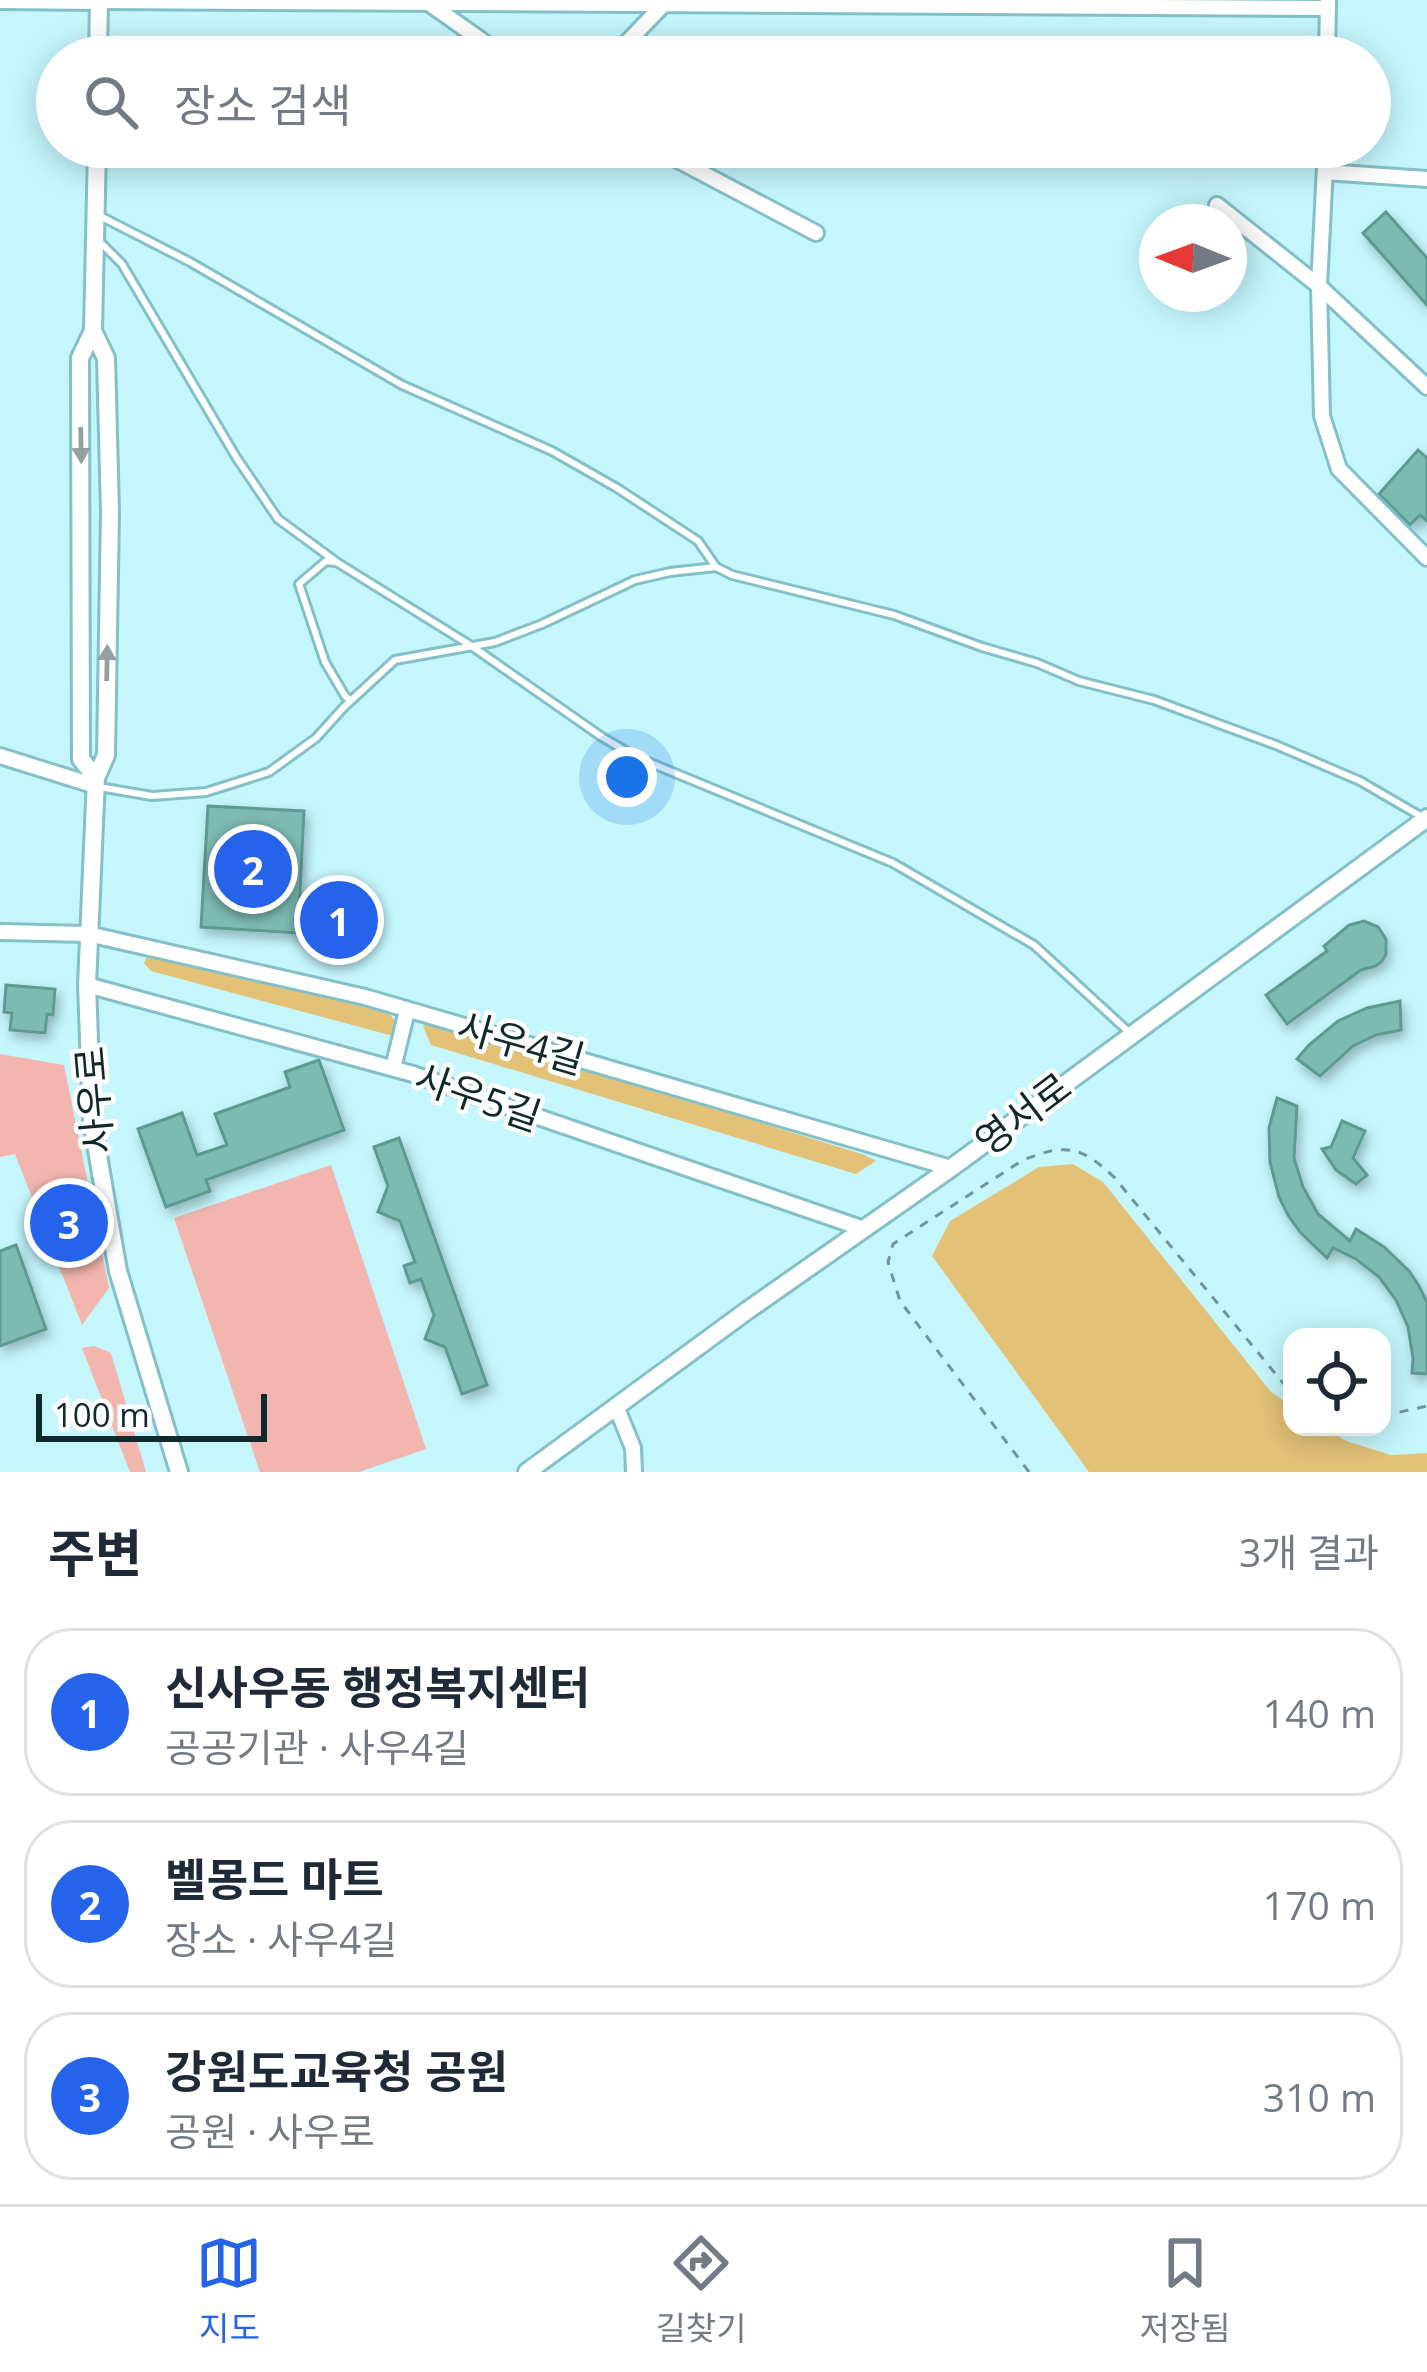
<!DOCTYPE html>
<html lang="ko">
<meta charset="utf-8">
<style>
:root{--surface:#fff;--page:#f2f2f3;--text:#1f2937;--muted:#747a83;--line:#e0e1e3;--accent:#2563eb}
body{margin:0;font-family:"Open Sans","Noto Sans KR",sans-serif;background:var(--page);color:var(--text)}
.controls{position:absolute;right:36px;bottom:36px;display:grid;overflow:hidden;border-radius:24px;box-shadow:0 6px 30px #0003}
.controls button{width:108px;height:108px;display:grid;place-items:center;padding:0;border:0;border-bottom:3px solid var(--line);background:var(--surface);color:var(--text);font:60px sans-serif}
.compass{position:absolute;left:1139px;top:204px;width:108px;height:108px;border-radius:50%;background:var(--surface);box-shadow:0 6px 30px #0003;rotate:271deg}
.scale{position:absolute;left:36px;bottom:30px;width:231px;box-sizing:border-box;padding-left:12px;border:6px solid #0f292c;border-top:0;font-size:33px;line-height:42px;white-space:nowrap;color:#0f292c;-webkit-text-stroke:9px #fff;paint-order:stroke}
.you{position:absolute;left:627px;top:777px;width:42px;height:42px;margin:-30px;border:9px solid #fff;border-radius:50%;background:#1a73e8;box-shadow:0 0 0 18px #1a73e833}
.badge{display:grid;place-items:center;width:78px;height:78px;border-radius:50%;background:var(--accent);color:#fff;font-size:39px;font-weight:700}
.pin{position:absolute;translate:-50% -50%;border:6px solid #fff;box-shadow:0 3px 12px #0006}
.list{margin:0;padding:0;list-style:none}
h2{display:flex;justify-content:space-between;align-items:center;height:156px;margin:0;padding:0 48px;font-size:51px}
h2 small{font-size:39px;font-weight:400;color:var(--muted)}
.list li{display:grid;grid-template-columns:78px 1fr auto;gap:36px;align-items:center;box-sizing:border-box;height:168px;margin:0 24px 24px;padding:0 24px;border:3px solid var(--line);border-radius:48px}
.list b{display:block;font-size:45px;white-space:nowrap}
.list p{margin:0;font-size:39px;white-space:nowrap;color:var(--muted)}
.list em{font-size:39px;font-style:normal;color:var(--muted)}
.icon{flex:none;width:66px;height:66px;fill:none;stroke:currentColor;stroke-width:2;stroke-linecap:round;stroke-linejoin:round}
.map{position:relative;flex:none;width:1427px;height:1472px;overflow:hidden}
.search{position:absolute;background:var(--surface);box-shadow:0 6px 30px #0003;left:36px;right:36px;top:36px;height:132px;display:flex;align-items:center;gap:30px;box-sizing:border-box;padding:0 42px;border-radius:66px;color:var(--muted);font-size:45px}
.sheet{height:732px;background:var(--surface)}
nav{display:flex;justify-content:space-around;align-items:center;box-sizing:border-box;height:168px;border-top:3px solid var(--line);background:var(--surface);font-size:33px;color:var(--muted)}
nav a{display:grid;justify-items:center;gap:6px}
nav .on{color:var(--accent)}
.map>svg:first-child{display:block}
.green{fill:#f2b6af}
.water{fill:#e3c278}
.building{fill:#7dbab2;stroke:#5e9a92;stroke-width:3;filter:url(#shadow)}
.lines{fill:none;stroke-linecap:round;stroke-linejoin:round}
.service-casing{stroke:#83c0c8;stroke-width:12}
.minor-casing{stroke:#83c0c8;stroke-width:20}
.tertiary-casing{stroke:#83c0c8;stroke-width:22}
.path{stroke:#70969b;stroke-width:3;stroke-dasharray:9 9;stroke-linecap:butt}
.service{stroke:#fff;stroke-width:6}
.minor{stroke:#fff;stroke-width:14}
.tertiary{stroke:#fff;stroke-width:16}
.oneway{fill:#939fa0}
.labels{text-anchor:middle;stroke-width:9;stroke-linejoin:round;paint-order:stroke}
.street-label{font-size:39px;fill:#0f292c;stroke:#fff}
</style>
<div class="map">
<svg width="1427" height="1472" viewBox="0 0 1427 1472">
<defs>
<filter id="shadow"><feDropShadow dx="3.5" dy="6" stdDeviation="6" flood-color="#0004"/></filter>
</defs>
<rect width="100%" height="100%" fill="#c4f6fc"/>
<g class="green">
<path d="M0,1054L64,1065L109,1288L82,1325L15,1154L0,1157Z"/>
<path d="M331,1165L426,1449L359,1472H260L174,1218Z"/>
<path d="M94,1346L111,1353L146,1472H130L82,1348Z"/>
</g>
<g class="water">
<path d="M150,948L390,1014L400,1028L397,1037L151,971L144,963Z"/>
<path d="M431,1021L865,1155L876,1161L856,1174L431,1045L423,1026Z"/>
<path d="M1073,1164L1103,1182L1271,1392L1292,1406V1427H1324L1346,1441L1391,1455L1427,1453V1472H1089L932,1256L950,1221L1039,1167Z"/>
</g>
<g class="building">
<path d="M1386,212L1427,258V305L1363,233Z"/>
<path d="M1418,450L1427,458V521L1420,515L1410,525L1379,494Z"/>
<path d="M208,806L304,811L298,933L201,927Z"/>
<path d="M1364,921L1378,927L1386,939V954L1382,961L1376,966L1361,970L1287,1024L1266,995L1327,951L1324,946L1349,925Z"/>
<path d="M6,985L55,989L53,1015L47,1014L45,1033L10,1030L12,1013L4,1012Z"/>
<path d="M1400,1001L1401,1030L1376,1035L1353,1046L1320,1076L1297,1059L1309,1045L1338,1021L1367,1008Z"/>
<path d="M319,1060L344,1130L206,1180L210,1191L166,1207L138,1129L182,1113L197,1155L227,1145L215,1114L290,1087L285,1072Z"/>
<path d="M1277,1098L1297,1106L1294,1158L1303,1187L1318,1214L1350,1241L1356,1229L1384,1247L1409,1271L1419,1286L1427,1302V1374L1412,1373L1413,1358L1408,1327L1396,1300L1379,1277L1356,1259L1333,1248L1327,1258L1300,1232L1288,1215L1279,1197L1270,1162L1269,1128Z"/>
<path d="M1342,1121L1365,1131L1353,1158L1367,1175L1356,1184L1336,1170L1322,1149L1331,1147Z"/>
<path d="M399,1138L487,1385L462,1394L445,1347L425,1339L434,1315L421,1279L410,1283L404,1266L415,1262L400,1221L378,1212L388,1186L374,1147Z"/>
<path d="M16,1245L46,1329L0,1346V1251Z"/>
</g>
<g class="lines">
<defs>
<g id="service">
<path d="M98,215L190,262L402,385L552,451L617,488L698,541L716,567L732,575L894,615L982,647L1037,663L1079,681L1154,700L1276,745L1360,781L1422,817"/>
<path d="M98,240L122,264L236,457L278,519L338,563L470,645L602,737L636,757L893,863L1034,945L1131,1034"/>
<path d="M335,562L326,561L299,584L325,662L345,696L350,700"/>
<path d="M99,787L152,796L206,792L269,772L316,738L344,707L395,660L495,642L542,624L635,580L670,572L716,567"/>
</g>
<g id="minor">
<path d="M99,1L1328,8"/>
<path d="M430,4L505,57"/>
<path d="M613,57L664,4"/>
<path d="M1327,57L1328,2"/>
<path d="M653,147L816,233"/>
<path d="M1326,147L1319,286L1322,416L1339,469L1427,558"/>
<path d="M1325,172L1427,179"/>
<path d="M1217,205L1319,286L1427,387"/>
<path d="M0,756L96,786"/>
<path d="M0,932L88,934L365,997L951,1168"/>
<path d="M87,985L413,1074L864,1229"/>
<path d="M393,1068L407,1011"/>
<path d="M616,1406L633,1448L634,1472"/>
</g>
<g id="tertiary">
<path d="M0,0L99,1"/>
<path d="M98,57L99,0"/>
<path d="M93,331L106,358L110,512L106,755L96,778L87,985L92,1121L118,1271L179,1472"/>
<path d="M96,778L81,759L80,358L93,331L97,147"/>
<path d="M527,1472L748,1310L951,1168L1427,818"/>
</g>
</defs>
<use href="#service" class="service-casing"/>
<use href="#minor" class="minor-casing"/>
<use href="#tertiary" class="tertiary-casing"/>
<g class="path">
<path d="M1382,1416L1427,1406"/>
<path d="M1029,1472L900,1301L888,1262L893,1244L1023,1160C1066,1143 1081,1146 1114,1177L1292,1394"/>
</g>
<use href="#service" class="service"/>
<use href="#minor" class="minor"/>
<use href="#tertiary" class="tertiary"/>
</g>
<defs><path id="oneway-solid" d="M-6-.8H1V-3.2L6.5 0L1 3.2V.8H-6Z" transform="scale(3)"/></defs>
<g class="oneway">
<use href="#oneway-solid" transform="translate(81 445) rotate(89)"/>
<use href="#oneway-solid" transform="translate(107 663) rotate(-89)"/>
</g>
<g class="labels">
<g class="street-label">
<text transform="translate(521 1043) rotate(16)" y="14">사우4길</text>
<text transform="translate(478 1097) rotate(19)" y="14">사우5길</text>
<text transform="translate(94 1100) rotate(-95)" y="14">사우로</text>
<text transform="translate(1023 1114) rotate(-37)" y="14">영서로</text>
</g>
</g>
</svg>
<div class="controls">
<button><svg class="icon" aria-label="locate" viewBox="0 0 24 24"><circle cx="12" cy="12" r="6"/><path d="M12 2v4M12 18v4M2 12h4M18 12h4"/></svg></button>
</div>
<svg class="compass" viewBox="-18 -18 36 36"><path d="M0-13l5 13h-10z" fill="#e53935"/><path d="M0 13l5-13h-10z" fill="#747a83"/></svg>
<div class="scale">100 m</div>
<div class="you"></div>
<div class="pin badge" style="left:339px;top:920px">1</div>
<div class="pin badge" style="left:253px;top:869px">2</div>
<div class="pin badge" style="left:69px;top:1223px">3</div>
<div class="search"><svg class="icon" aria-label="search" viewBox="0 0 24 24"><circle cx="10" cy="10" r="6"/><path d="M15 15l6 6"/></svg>장소 검색</div>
</div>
<section class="sheet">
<h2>주변<small>3개 결과</small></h2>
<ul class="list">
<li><span class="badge">1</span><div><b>신사우동 행정복지센터</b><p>공공기관 · 사우4길</p></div><em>140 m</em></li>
<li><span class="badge">2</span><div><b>벨몽드 마트</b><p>장소 · 사우4길</p></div><em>170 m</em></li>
<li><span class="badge">3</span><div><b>강원도교육청 공원</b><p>공원 · 사우로</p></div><em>310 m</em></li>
</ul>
</section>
<nav>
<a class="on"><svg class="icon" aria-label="map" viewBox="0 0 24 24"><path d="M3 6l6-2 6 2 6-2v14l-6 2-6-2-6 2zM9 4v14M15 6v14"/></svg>지도</a>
<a><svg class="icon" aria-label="directions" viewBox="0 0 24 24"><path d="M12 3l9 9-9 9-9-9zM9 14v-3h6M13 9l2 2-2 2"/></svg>길찾기</a>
<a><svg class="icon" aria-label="saved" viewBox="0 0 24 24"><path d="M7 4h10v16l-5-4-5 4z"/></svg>저장됨</a>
</nav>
